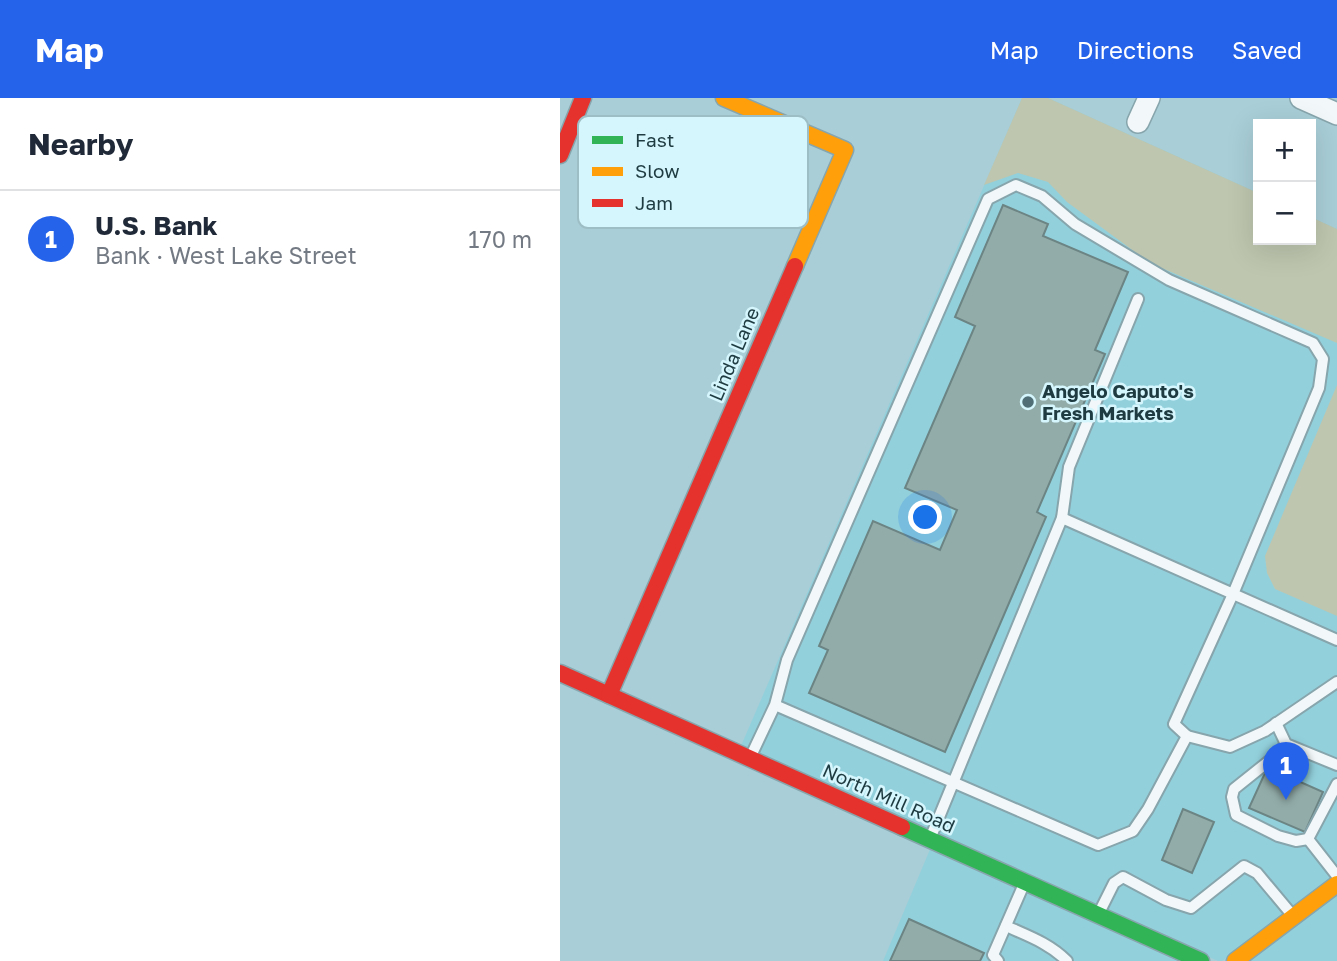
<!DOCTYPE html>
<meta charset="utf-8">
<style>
:root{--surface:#fff;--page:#f6f6f7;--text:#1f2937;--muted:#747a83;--line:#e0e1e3;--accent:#2563eb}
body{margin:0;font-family:"Golos Text",sans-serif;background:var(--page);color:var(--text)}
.controls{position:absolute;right:21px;top:21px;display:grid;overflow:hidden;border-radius:0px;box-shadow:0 7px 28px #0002}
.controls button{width:63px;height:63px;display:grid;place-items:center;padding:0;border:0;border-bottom:2px solid var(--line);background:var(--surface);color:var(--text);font:35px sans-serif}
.you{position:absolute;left:366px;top:420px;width:24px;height:24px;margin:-18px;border:5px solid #fff;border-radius:50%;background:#1a73e8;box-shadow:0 0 0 10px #1a73e833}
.badge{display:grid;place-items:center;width:46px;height:46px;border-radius:50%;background:var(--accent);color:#fff;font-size:23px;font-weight:700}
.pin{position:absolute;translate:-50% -58px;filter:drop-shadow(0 2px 4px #0008)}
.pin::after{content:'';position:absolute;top:37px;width:24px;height:21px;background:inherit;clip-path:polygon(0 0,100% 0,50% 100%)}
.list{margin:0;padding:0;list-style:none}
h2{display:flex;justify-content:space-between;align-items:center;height:91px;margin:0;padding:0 28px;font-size:30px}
h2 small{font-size:23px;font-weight:400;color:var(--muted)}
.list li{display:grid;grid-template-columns:46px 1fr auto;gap:21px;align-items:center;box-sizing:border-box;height:98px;padding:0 28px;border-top:2px solid var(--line)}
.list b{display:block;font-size:26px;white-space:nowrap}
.list p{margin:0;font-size:23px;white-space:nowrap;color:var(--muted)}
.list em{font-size:23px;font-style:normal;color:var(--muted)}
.map{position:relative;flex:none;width:777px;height:863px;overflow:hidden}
header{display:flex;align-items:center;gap:42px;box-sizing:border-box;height:98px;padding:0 35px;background:var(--accent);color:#fff}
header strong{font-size:33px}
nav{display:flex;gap:38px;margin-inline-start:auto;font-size:24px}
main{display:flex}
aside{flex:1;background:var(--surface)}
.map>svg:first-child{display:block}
.built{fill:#92d0dc}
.green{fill:#bec6af}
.building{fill:#92aca9;stroke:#6c8584;stroke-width:2}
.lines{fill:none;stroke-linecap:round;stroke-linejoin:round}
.lane-casing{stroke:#87a5ac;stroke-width:14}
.street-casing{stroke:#87a5ac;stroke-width:24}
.fast-casing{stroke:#87a5ac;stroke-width:19}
.slow-casing{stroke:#87a5ac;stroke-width:19}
.jam-casing{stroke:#87a5ac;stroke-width:19}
.lane{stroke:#f2f8f9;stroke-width:10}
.street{stroke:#f2f8f9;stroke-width:21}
.fast{stroke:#30b455;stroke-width:16}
.slow{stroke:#ff9f0a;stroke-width:16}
.jam{stroke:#e5322d;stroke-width:16}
.poi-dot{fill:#4f6e76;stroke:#d5f6fd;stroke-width:2.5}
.labels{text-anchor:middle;stroke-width:5;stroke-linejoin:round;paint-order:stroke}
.street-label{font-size:19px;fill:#1e3b41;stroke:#d5f6fd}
.poi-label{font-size:19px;font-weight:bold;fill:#1e3b41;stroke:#d5f6fd;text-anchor:start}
.key{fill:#d5f6fd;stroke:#9ebec5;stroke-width:2}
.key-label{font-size:19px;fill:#1e3b41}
</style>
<header>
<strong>Map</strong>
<nav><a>Map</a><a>Directions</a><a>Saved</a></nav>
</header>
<main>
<aside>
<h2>Nearby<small></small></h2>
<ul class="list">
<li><span class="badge">1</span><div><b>U.S. Bank</b><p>Bank · West Lake Street</p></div><em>170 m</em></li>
</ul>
</aside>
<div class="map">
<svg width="777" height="863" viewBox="0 0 777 863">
<rect width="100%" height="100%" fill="#a9ced7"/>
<g class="built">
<path d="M462,0H488L698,95V142H751V119L777,131V778L662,863H658L180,650Z"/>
<path d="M371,749L627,863H323Z"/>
<path d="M777,796V863H686Z"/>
</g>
<g class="green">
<path d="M462,0H488L698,95V142H751V119L777,131V245L590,165L507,104L488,84L458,75L424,87Z"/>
<path d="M777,287V518L715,491L707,475L705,458Z"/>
</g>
<g class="building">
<path d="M443,107L488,126L483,138L568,174L535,252L545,256L477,414L486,419L385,654L249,595L268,552L259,548L313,423L380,452L397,412L345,390L415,228L395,219Z"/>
<path d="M710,664L741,677L738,683L763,694L745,734L689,710Z"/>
<path d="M623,711L654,724L632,775L602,762Z"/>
<path d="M349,821L424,855L420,863H330Z"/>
</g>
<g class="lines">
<defs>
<g id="lane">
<path d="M502,420L509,369L578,201"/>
<path d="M716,625L726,646L777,667"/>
<path d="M627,638L670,649L705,633L777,584"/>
<path d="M726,646L719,655L674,691L672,699L676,717L718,738L736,743L748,741"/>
<path d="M190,660L215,607L538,747L573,733L588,711L627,638L614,626L673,496L759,290L763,261L753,245L609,182L515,126L482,98L456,87L428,101L227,562L215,607"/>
<path d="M777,686L748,741L777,778"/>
<path d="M370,741L502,420L777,542"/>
<path d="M538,817L554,785L563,779L606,802L631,810L684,768L697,775L733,818"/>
<path d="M446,828C468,838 489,845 507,863"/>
<path d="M438,863L433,857L464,786"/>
</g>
<g id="street">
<path d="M741,0L777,16"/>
<path d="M578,24L589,0"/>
</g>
<path id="fast" d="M342,729L641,863"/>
<g id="slow">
<path d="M164,0L285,52L235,168"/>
<path d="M675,863L777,786"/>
</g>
<g id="jam">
<path d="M0,57L23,0"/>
<path d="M0,575L342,729"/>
<path d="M49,597L235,168"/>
</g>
</defs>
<use href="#lane" class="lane-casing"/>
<use href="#street" class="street-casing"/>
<use href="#fast" class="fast-casing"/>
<use href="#slow" class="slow-casing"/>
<use href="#jam" class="jam-casing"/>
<use href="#lane" class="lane"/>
<use href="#street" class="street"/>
<use href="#fast" class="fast"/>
<use href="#slow" class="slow"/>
<use href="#jam" class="jam"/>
</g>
<circle class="poi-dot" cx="468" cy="304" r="7"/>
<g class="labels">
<g class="street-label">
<text transform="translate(174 256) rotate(-67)" y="7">Linda Lane</text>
<text transform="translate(329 700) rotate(24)" y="7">North Mill Road</text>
</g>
<g class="poi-label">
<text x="482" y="300">Angelo Caputo's<tspan x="482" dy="22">Fresh Markets</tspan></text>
</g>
</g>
<rect x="18" y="18" width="230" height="112" rx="10" class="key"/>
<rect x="32" y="38" width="31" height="8" fill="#30b455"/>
<rect x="32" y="69" width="31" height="9" fill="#ff9f0a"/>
<rect x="32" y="101" width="31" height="8" fill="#e5322d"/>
<g class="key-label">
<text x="75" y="49">Fast</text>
<text x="75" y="80">Slow</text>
<text x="75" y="112">Jam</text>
</g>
</svg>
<div class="controls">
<button>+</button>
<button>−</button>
</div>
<div class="you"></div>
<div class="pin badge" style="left:726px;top:702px">1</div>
</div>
</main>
